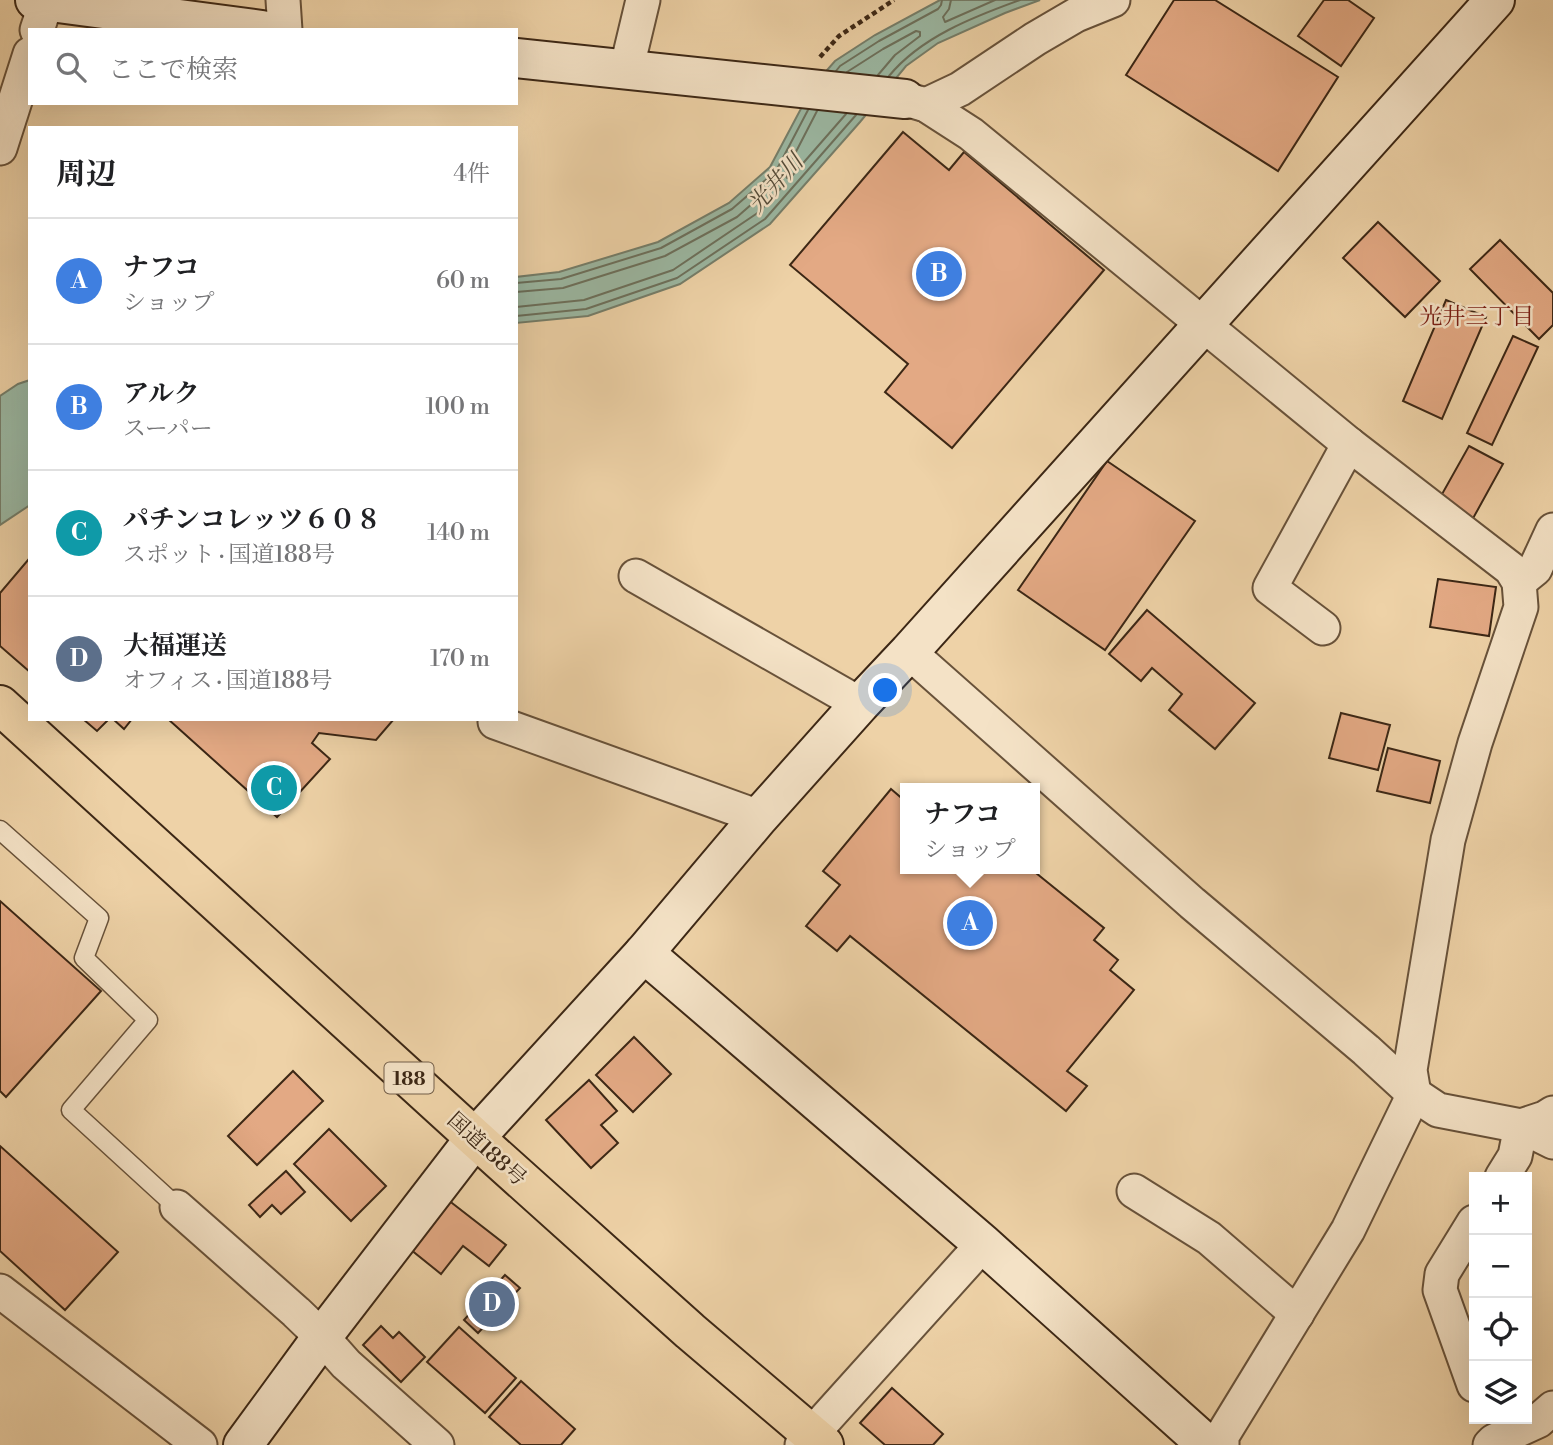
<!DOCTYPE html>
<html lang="ja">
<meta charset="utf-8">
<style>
:root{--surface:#fff;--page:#f6f6f6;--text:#202124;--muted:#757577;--line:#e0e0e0;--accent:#0f766e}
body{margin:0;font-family:"Libre Bodoni","Noto Serif JP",serif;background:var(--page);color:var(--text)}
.controls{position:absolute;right:21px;bottom:21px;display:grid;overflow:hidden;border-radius:0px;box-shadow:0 7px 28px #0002}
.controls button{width:63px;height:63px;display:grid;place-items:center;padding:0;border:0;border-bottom:2px solid var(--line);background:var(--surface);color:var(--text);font:35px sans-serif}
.you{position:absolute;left:886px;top:691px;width:24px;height:24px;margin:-18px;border:5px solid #fff;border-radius:50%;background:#1a73e8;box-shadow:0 0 0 10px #1a73e833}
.badge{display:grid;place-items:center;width:46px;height:46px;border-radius:50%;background:var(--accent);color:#fff;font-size:23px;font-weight:700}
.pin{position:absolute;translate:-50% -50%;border:4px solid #fff;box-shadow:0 2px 7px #0006}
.popup{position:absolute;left:900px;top:783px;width:140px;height:91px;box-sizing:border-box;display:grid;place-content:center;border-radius:0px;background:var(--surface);filter:drop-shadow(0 2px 5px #0005);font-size:23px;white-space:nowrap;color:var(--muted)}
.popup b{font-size:26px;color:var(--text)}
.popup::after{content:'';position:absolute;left:50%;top:100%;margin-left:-14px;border:14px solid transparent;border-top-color:var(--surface)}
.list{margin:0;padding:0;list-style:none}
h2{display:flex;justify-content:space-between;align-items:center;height:91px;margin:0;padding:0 28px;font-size:30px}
h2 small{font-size:23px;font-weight:400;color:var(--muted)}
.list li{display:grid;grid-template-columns:46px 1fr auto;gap:21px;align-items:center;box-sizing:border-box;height:126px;padding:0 28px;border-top:2px solid var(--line)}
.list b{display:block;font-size:26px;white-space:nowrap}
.list p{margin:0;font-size:23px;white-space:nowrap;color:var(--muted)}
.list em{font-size:23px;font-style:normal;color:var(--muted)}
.icon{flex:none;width:38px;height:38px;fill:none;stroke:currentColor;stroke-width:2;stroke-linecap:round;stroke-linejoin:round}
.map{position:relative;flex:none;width:1553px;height:1445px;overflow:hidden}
.search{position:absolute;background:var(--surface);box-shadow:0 7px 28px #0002;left:28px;top:28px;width:490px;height:77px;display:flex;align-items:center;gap:18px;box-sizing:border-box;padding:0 24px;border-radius:0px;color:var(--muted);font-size:26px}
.panel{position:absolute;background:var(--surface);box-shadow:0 7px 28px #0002;left:28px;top:126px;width:490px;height:595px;border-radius:0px}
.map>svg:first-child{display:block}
.water{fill:#9bb8a3;stroke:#757e6a;stroke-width:2}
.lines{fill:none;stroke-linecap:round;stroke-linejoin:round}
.shore{stroke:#6c705c;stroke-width:2}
.building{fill:#e3a984;stroke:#3c2715;stroke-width:2}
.lane-casing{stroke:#68523a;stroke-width:21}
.street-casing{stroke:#68523a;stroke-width:37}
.secondary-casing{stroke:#3c2715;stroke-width:42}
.highway-casing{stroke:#3c2715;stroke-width:42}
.path{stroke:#3c2715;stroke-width:4.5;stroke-dasharray:5 3.5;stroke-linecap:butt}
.lane{stroke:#f4e2c6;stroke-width:18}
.street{stroke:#f4e2c6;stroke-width:33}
.secondary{stroke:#f4e2c6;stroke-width:38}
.highway{stroke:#eed2a7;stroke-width:38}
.labels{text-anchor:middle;stroke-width:5;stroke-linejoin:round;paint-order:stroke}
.shield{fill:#f4e2c6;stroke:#735f4a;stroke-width:2}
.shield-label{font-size:19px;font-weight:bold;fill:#3c2715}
.street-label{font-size:21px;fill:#3c2715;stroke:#f4e2c6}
.water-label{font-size:23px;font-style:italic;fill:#544b38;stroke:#f4e2c6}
.neighbourhood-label{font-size:23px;fill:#7a1f14;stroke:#f4e2c6}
</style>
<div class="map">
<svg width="1553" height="1445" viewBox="0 0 1553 1445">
<rect width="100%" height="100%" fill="#eed2a7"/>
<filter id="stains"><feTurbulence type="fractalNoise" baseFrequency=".00286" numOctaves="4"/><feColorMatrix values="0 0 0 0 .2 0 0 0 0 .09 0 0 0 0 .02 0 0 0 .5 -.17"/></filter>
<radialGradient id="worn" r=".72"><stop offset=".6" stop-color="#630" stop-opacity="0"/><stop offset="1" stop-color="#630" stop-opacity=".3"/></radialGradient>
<g class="water">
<path d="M940,0H1040L1005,13L938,43L906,66L860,122L770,224L680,284L588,316L516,323V277L559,272L658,242L729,203L770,167L813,86L835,61L875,35Z"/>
<path d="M30,380V505L0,525V396L18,384Z"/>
</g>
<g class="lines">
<g class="shore">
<path d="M951,0L949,9L943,17L945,22L995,0"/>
<path d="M836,71L840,66L879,41L938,9L941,5L942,0"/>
<path d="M847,72L883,49L916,31L920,32V36L895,55L878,75"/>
<path d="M889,76C921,37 973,17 1020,0"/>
<path d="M817,111L785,173L787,178L791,177L846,114"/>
<path d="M516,283L561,279L661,248L732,209L776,171L808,110"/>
<path d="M516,292L563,288L665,256L737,217L777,182L780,181L782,184V187L759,212L673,270L584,300L516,307"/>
<path d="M516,316L586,309L677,278L765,219L856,115"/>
</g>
</g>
<g class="building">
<path d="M1174,0H1215L1338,77L1278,171L1126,75Z"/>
<path d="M1324,0H1348L1374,18L1341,66L1298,36Z"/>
<path d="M903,132L949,170L964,152L1104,270L952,448L885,392L908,364L790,265Z"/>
<path d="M1378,222L1440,281L1405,317L1343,258Z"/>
<path d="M1500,240L1553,293V325L1539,339L1470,269Z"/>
<path d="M1446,300L1486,317L1442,419L1403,401Z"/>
<path d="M1513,336L1538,347L1492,445L1467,433Z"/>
<path d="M1469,446L1503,464L1471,522L1437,503Z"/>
<path d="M1107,461L1195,521L1105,650L1018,590Z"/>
<path d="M28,560L30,562V672L0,646V593Z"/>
<path d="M1438,579L1496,587L1489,636L1430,627Z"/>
<path d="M1147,610L1255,703L1215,749L1169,710L1182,694L1152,668L1141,681L1109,654Z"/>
<path d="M1341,713L1390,725L1378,770L1329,758Z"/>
<path d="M83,719H109L97,731Z"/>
<path d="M113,719H132L124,729Z"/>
<path d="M168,719H394L376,740L319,733L312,743L330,759L277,817Z"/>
<path d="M1388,748L1440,761L1430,803L1377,791Z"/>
<path d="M891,789L905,801V869H1031L1104,928L1094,940L1118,960L1110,970L1134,990L1067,1071L1087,1086L1066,1111L850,936L837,951L806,926L840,885L823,871Z"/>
<path d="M0,901L101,991L6,1097L0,1091Z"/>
<path d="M634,1037L671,1074L633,1112L596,1075Z"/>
<path d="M293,1071L323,1101L257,1165L228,1136Z"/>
<path d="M589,1080L617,1111L601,1125L618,1143L591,1168L546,1120Z"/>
<path d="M329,1129L386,1186L351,1221L294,1164Z"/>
<path d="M0,1146L118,1252L65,1310L0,1251Z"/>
<path d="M286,1171L305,1192L281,1214L272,1205L260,1217L249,1205Z"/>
<path d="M443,1196L506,1245L489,1266L463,1246L441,1274L405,1245Z"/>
<path d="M505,1275L520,1288L478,1333L464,1320Z"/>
<path d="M381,1326L393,1338L399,1332L425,1357L401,1382L363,1345Z"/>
<path d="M459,1327L516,1378L485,1413L427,1362Z"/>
<path d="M521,1381L575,1429L561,1445H521L489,1417Z"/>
<path d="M892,1388L943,1434L933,1445H885L860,1423Z"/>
</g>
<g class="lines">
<defs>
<path id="lane" d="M0,830L99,918L84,958L148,1020L71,1110L177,1207"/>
<g id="street">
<path d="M283,0L285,30"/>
<path d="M37,30L41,18L43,1"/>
<path d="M626,71L643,0"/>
<path d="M905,99L926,105L971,134L1349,444L1511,569L1519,582L1521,607L1475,743L1448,840L1410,1070L1414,1094L1348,1230L1222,1436V1445"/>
<path d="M926,105L960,89L1035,39L1076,15L1113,0"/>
<path d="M0,148L30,54"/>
<path d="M636,576L860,704"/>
<path d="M1519,582L1535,569L1553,530"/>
<path d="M1323,628L1270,588L1349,444"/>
<path d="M909,652L1192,903L1366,1050L1414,1094L1438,1110L1521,1126L1553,1142"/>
<path d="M495,722L759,817"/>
<path d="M1502,1177L1515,1156L1521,1126L1545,1118L1553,1113"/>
<path d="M1134,1191L1209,1238L1297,1314"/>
<path d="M177,1207L296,1312L322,1337L346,1364L437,1445"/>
<path d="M1474,1222L1442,1274L1440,1290L1474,1385"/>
<path d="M0,1291L200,1445"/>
<path d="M802,1445L983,1244"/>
<path d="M1490,1445L1494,1441L1538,1421L1553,1408"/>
</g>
<g id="secondary">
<path d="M35,0L262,30"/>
<path d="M516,58L905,99"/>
<path d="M644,953L983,1244L1207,1445"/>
<path d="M243,1445L322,1337L475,1138L644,953L759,817L860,704L909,652L1495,0"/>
</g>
<path id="highway" d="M0,705L475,1138L690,1331L824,1445"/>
</defs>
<use href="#lane" class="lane-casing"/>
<use href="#street" class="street-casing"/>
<use href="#secondary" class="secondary-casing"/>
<use href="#highway" class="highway-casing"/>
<path class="path" d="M820,57L839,36L894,0"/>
<use href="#lane" class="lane"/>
<use href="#street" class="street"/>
<use href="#secondary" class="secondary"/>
<use href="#highway" class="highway"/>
</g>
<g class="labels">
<rect class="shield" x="384.5" y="1062.5" width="49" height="31" rx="5"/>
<g class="shield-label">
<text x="409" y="1085">188</text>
</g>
<g class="street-label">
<text transform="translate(487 1149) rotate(42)" y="7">国道188号</text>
</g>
<g class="water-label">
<text transform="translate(775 183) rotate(-48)" y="8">光井川</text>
</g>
<g class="neighbourhood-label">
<text x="1477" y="324">光井三丁目</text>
</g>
</g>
<rect width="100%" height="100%" filter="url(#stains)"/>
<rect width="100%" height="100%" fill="url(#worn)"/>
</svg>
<div class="controls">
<button>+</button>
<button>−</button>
<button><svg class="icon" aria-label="locate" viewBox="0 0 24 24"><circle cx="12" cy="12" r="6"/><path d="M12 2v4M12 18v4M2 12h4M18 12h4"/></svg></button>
<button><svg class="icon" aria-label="layers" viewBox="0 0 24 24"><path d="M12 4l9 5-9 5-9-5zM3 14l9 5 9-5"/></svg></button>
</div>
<div class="you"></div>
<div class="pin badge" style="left:970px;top:923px;background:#3f7fe0">A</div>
<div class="popup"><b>ナフコ</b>ショップ</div>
<div class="pin badge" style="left:939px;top:274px;background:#3f7fe0">B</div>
<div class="pin badge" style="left:274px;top:788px;background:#0f9aa8">C</div>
<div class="pin badge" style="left:492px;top:1304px;background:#5c6f8a">D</div>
<div class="search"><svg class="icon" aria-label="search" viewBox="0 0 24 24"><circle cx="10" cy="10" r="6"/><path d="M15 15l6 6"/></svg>ここで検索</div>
<section class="panel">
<h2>周辺<small>4件</small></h2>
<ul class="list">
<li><span class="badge" style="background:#3f7fe0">A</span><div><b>ナフコ</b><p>ショップ</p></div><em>60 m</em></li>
<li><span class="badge" style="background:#3f7fe0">B</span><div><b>アルク</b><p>スーパー</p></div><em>100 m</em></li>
<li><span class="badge" style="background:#0f9aa8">C</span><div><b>パチンコレッツ６０８</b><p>スポット · 国道188号</p></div><em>140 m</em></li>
<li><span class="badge" style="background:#5c6f8a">D</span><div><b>大福運送</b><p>オフィス · 国道188号</p></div><em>170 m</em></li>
</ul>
</section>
</div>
